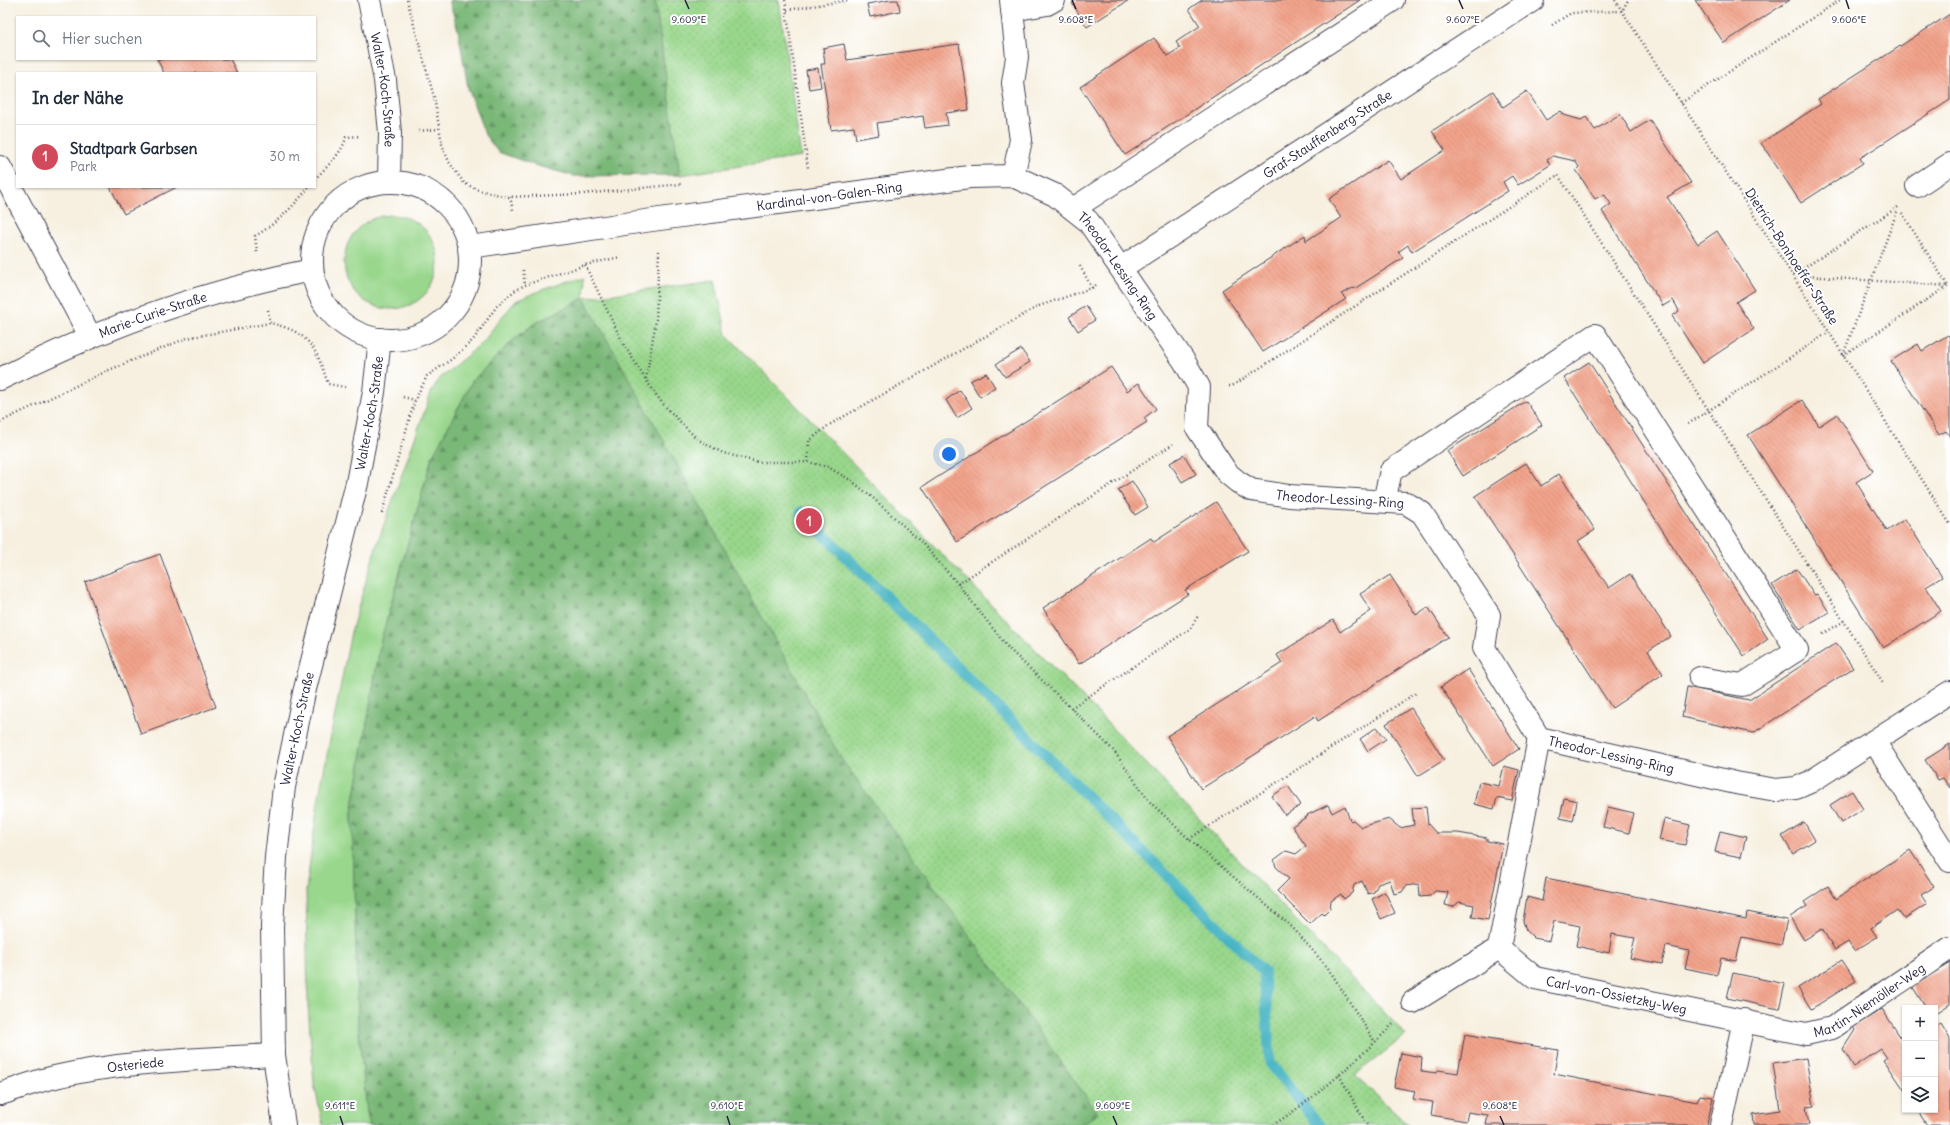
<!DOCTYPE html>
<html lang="de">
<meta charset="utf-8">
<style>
:root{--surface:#fff;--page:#f6f6f7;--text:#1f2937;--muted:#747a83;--line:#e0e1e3;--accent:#d1495b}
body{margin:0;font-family:Delius,sans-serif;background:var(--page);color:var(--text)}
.controls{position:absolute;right:12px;bottom:12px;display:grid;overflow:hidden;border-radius:0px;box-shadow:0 1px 3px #0004}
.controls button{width:36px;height:36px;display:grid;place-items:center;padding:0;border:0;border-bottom:1px solid var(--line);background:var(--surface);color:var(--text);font:20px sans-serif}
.you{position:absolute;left:949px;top:454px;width:14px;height:14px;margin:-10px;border:3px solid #fff;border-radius:50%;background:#1a73e8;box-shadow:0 0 0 6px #1a73e833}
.badge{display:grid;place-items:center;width:26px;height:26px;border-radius:50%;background:var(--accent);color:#fff;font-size:13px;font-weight:700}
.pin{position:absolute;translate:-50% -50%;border:2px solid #fff;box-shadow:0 1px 4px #0006}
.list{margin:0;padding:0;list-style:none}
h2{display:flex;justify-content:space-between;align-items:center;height:52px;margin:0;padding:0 16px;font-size:17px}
h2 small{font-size:13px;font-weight:400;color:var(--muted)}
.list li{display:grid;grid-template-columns:26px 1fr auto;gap:12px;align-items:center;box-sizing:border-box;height:64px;padding:0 16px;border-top:1px solid var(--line)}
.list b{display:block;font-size:15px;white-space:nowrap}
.list p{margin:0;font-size:13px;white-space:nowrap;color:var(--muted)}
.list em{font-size:13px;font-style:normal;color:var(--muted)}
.icon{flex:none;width:22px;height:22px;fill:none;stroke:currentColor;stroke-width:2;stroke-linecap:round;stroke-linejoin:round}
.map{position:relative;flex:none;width:1950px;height:1125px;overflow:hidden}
.search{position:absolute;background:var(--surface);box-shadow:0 1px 3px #0004;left:16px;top:16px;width:300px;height:44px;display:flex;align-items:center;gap:10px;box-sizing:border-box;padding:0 14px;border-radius:0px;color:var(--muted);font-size:15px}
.panel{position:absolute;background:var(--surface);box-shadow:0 1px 3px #0004;left:16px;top:72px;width:300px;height:116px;border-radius:0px}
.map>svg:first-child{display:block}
.green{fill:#99d78c;stroke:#5e7c64}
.forest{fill:url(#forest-firs);stroke:#4e6d5a}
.park{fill:url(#park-dots);stroke:#5e7c64}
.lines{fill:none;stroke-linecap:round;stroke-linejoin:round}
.stream{stroke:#47b4c3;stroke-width:11}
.building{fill:url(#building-back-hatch)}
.minor-casing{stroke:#424154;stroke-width:24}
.path{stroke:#424154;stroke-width:2.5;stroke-dasharray:1 3;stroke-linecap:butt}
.minor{stroke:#fff;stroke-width:22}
.ticks{fill:none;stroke:#22223b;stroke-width:1.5}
.labels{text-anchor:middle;stroke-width:4;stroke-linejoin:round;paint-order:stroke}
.street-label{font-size:13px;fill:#22223b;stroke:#fff}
.ticks-label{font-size:10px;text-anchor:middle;fill:#22223b;stroke:#fff;stroke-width:4;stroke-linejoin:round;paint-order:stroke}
</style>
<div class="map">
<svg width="1950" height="1125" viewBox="0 0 1950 1125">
<defs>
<pattern id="forest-firs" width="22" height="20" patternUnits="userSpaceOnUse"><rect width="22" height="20" fill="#7ab878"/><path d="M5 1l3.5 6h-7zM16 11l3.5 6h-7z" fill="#649564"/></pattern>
<pattern id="park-dots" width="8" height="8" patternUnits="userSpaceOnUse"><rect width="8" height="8" fill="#99d78c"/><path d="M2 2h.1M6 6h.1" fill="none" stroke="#84b87a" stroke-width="1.8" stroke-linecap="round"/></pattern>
<pattern id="building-back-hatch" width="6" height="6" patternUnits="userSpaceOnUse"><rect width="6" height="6" fill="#f2a38a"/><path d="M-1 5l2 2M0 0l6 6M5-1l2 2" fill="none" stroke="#cf8c78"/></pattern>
</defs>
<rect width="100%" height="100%" fill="#fff"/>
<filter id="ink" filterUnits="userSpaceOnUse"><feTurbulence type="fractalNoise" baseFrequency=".025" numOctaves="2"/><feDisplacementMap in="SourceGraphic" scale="8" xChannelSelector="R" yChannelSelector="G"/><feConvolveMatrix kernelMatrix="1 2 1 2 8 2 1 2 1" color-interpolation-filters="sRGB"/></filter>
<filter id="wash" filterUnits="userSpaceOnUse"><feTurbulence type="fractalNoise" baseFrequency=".012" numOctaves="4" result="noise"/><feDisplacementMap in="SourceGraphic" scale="16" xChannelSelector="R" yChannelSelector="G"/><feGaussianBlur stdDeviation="0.9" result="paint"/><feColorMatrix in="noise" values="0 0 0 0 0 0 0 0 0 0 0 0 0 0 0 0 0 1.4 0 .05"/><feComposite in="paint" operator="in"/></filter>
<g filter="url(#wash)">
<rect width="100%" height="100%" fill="#f7f0e0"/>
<g class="green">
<circle cx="391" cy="262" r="47"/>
<path d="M585,275L584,298L534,324L510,343L473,380L432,457L381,640L352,813L358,1022L367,1112L370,1125H323L314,1084L308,1006L306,890L319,796L351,632L376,547L431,393L438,380L484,341L499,320L516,301L536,292Z"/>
</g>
<g class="forest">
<path d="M449,0H655L680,175L574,176L534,165L498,152L485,135L468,88L458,30Z"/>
<path d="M584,298L841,758L1098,1113L1081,1125H370L367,1112L358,1022L352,813L381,640L432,457L473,380L510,343L534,324Z"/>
</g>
<g class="park">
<path d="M655,0H779L801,157L680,175Z"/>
<path d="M715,280L727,335L1092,707L1406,1035L1355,1075L1408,1125H1081L1098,1113L841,758L584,298Z"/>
</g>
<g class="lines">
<path class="stream" d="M801,512L1264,972L1270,1063L1319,1125"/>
</g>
<g id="blocks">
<g class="building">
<path d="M891,0H898L900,11L870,17L867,4Z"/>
<path d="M1076,0H1129L1087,27L1072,3Z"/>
<path d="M1202,0H1360L1125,155L1080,87L1154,38L1167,56L1180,48L1176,42L1200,26L1189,9Z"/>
<path d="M1695,0H1790L1724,43Z"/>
<path d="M1950,14V100L1860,158L1863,163L1801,203L1761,143L1821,104L1818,99Z"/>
<path d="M844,44L847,60L959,44L969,110L946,113L948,125L925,128L923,116L877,123L879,135L856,139L854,127L831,130L821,64H825L823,48Z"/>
<path d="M157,59H230L237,73H164Z"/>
<path d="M818,68L821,87L809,89L806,70Z"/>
<path d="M1493,91L1503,107L1527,91L1546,120L1561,111L1564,115L1581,120L1586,117L1595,130L1620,114L1631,132L1650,120L1691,183L1667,197L1698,244L1717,231L1755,290L1736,302L1754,329L1703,363L1672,316L1679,311L1676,305L1673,300L1663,306L1602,211L1611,204L1604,194L1595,199L1576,170L1579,167L1575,161L1553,156L1547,160L1550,165L1518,185L1512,176L1503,182L1508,191L1412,252L1408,245L1398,252L1403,258L1354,289L1353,288L1341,294L1346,299L1263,352L1222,290L1305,235L1306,241L1341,218L1329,199L1388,160L1401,179L1445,150L1432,131Z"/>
<path d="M110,187H177L124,214Z"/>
<path d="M1086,306L1095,320L1078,331L1069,317Z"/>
<path d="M1948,335L1950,338V437L1946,431L1939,435L1891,361L1918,344L1922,351Z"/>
<path d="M1021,349L1030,362L1005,377L996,364Z"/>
<path d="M1589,362L1768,639L1744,656L1564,378Z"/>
<path d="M1111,367L1127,391L1139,383L1156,409L1144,418L1147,422L957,542L922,487Z"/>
<path d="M986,373L995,387L980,397L970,381Z"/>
<path d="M960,390L972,408L957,418L946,400Z"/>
<path d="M1802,400L1819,426L1837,414L1873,471L1856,482L1887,531L1905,519L1942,577L1926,587L1941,611L1883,648L1748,435Z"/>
<path d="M1526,401L1542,425L1463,476L1447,451Z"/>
<path d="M1184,455L1196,474L1182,482L1170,463Z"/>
<path d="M1526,463L1541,486L1559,474L1595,530L1578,541L1609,588L1630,574L1671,636L1648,651L1663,674L1612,708L1475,496Z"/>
<path d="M1132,481L1148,507L1135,515L1118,490Z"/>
<path d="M1216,502L1248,551L1185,590L1188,594L1079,664L1043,608L1151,538L1154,542Z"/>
<path d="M160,554L216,707L141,734L85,582Z"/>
<path d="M1797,569L1814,595L1817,594L1829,612L1800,629L1772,585Z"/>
<path d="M1390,575L1416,615L1428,607L1448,637L1318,721L1315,716L1201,789L1167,736L1282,663L1277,655L1333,620L1340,632L1371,611L1360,594Z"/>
<path d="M1836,643L1853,668L1753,733L1682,717L1687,687L1749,700Z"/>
<path d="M1468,669L1519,749L1493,766L1441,687Z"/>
<path d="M1411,708L1444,760L1418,776L1386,724Z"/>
<path d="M1377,727L1386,739L1368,751L1360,739Z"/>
<path d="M1950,744V788L1943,778L1938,780L1925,760Z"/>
<path d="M1504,766L1519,770L1512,801L1497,798L1494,809L1474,804L1479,782L1499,786Z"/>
<path d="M1288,786L1301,805L1285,815L1272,796Z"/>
<path d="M1852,791L1863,809L1841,823L1830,805Z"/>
<path d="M1564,798L1577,801L1573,821L1560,818Z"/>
<path d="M1328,805L1332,813L1345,806L1350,821L1353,820L1361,827L1389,819L1400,828L1414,825L1412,808L1426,807L1428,824L1436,833H1458L1487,838V841L1503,844L1488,920L1472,917L1474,905L1459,902L1453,907L1445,905L1448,892L1435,891L1430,896L1420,897L1419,884L1406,886L1402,892L1394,894L1390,880L1378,884L1374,892L1368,894L1362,881L1354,885L1352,893L1344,899L1341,894L1331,901L1330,909L1324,915L1322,913L1310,924L1277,891L1289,879L1276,867L1274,860L1286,851L1296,854L1306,846L1292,826L1308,816L1307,815Z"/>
<path d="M1608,807L1634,813L1629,833L1603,827Z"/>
<path d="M1664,819L1690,825L1685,845L1659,840Z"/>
<path d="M1804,822L1815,840L1793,854L1782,836Z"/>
<path d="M1720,831L1746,837L1741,857L1715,852Z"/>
<path d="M1910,850L1934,887L1921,895L1927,904L1904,919L1897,910L1871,928L1877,937L1854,951L1848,942L1835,950L1822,929L1804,940L1790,917L1807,906L1804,902L1828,886L1836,899Z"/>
<path d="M1546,878L1746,919L1747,912L1787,920L1781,945L1742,937L1736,961L1721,958L1717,975L1685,968L1689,951L1666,946L1662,964L1630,958L1635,938L1623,936L1612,934L1609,953L1576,946L1580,926L1565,923L1554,921L1549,941L1534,938L1526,930L1523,921L1527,897L1542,901Z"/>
<path d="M1385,892L1395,913L1381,919L1372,899Z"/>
<path d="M1842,960L1856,981L1811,1009L1798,988Z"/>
<path d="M1950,963V1004L1935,1014V1008H1926L1912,986Z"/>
<path d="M1733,973L1785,984L1779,1009L1727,998Z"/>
<path d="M1882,1009L1905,1044V1091L1884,1060L1887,1058L1881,1049L1854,1067L1843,1049L1855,1030L1853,1027Z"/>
<path d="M1941,1023L1950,1038V1125H1927L1917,1110H1935V1027Z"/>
<path d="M1465,1034L1558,1050L1554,1074L1697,1102L1700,1095L1713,1097L1707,1125H1486L1488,1115L1473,1113L1468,1112L1466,1121L1431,1115L1433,1102L1413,1099L1415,1091L1394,1087L1401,1053L1422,1057L1421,1071L1437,1073L1438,1070L1458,1073Z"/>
<path d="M1806,1058L1814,1106L1806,1107L1809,1125H1754L1753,1114L1780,1110L1773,1063Z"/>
</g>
</g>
</g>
<g filter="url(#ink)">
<use href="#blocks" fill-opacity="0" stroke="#424154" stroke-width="1"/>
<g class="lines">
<defs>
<g id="minor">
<path id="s1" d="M369,0L385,80L390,133L389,181"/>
<path d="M1011,0L1017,57L1013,83L1021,140L1013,176"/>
<path d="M1012,10L1047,4L1054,0"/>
<path d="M0,167L90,336"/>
<circle cx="391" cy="261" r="79"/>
<path d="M1917,186L1950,164"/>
<path d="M1073,209L1393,0"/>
<path id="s2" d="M470,247L645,221L969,177L1013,176L1055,195L1088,221L1184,361L1199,387L1197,428L1227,473L1238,482L1251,490L1289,496L1406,503L1422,513L1489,615L1484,648L1539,738L1736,783L1776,790L1796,788L1810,782L1950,692"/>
<path id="s3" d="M1121,268L1533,0"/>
<path id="s4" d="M0,379C99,329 203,291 312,270"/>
<path d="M1384,501L1391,471L1595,335L1797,650L1742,685L1700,678"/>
<path d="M1874,741L1950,861"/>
<path id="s5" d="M1499,948L1535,978L1806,1034L1832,1028L1950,948"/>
<path d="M1413,1002L1499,948L1539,738"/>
<path id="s6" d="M0,1094C16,1089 31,1083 47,1079C119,1061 200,1059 274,1055"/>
<path id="s7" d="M284,1125L274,1055L272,926L276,857L284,787L304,693L357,483L374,392L380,339"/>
<path d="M1721,1125L1744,1020"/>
</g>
</defs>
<use href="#minor" class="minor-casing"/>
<g class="path">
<path d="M407,0L434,97L442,144L449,162L464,183L478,190L508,197L583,194L681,184"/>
<path d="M785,0L808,168"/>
<path d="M1615,0L1829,332L1950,524"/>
<path d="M787,10L850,0"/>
<path d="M1552,25L1571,13L1622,11L1628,0"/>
<path d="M1681,103L1840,0"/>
<path d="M419,131L438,129"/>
<path d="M315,179C325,168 343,153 346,137L360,136"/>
<path d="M510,197L513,210"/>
<path d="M1902,213L1948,286"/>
<path d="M257,252L255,236C276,224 293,207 309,187"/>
<path d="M585,265L623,343L646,380L662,403L697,439L723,453L758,462H808L828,467L852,481L873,498L921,542L958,584L1009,649L1071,708L1114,751L1149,801L1189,839L1292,927L1328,968L1375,1042"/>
<path d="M1080,266L1092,288"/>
<path d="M523,270L525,285"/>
<path d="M1793,275L1948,286"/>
<path d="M1793,275L1898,207"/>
<path d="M268,310L270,323"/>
<path d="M1843,355L1898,209"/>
<path d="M1843,355L1948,286"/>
<path d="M646,379L656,320L659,250"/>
<path d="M1229,386H1232L1558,175L1884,684"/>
<path d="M403,397L415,400"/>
<path d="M0,422L109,370L187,338L270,323C310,332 316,348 328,384L345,387"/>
<path d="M1688,424L1829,332"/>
<path d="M808,462L809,441L829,425L1039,306L1092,288L1096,285"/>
<path d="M382,513L415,400L427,376L452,359L473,340L497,306L514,291L525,285L585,265L620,257"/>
<path d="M958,584L1173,444"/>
<path d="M1823,634L1844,621"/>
<path d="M1071,708L1190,629L1198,616"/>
<path d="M1189,839L1416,693"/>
<path d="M1339,1075L1367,1125"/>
<path d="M1273,1125C1317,1097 1357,1061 1393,1024"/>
</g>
<use href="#minor" class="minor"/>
</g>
</g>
<path class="ticks" d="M685,0L689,9M1072,0L1076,9M1459,0L1463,9M1846,0L1849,9M340,1116L343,1125M727,1116L730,1125M1113,1116L1117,1125M1500,1116L1504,1125"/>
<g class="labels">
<g class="street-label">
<text dy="5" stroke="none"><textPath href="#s1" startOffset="91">Walter-Koch-Straße</textPath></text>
<text dy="5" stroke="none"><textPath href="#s3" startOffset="246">Graf-Stauffenberg-Straße</textPath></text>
<text dy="5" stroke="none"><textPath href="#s2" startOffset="363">Kardinal-von-Galen-Ring</textPath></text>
<text transform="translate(1792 256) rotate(57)" y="5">Dietrich-Bonhoeffer-Straße</text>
<text dy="5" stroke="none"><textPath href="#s2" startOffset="690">Theodor-Lessing-Ring</textPath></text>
<text dy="5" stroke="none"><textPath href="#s4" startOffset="166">Marie-Curie-Straße</textPath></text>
<text dy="5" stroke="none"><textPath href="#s7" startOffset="723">Walter-Koch-Straße</textPath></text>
<text dy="5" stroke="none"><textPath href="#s2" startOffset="1050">Theodor-Lessing-Ring</textPath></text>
<text dy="5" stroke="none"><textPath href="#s7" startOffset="399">Walter-Koch-Straße</textPath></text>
<text dy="5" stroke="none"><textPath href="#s2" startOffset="1470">Theodor-Lessing-Ring</textPath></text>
<text dy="5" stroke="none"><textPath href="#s5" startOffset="130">Carl-von-Ossietzky-Weg</textPath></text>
<text dy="5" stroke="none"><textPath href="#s5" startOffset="396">Martin-Niemöller-Weg</textPath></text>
<text dy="5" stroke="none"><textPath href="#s6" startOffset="139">Osteriede</textPath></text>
</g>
</g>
<g class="ticks-label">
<text x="689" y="23">9.609°E</text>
<text x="1076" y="23">9.608°E</text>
<text x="1463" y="23">9.607°E</text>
<text x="1849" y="23">9.606°E</text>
<text x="340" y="1109">9.611°E</text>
<text x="727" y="1109">9.610°E</text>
<text x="1113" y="1109">9.609°E</text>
<text x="1500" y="1109">9.608°E</text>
</g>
</svg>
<div class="controls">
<button>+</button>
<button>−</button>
<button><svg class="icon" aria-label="layers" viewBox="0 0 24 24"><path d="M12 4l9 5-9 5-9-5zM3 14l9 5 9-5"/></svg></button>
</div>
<div class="you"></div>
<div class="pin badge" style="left:809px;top:521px">1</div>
<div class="search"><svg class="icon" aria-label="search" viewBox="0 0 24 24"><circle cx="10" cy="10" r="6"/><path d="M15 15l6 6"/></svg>Hier suchen</div>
<section class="panel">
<h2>In der Nähe<small></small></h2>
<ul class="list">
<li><span class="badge">1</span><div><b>Stadtpark Garbsen</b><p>Park</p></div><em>30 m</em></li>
</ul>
</section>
</div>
